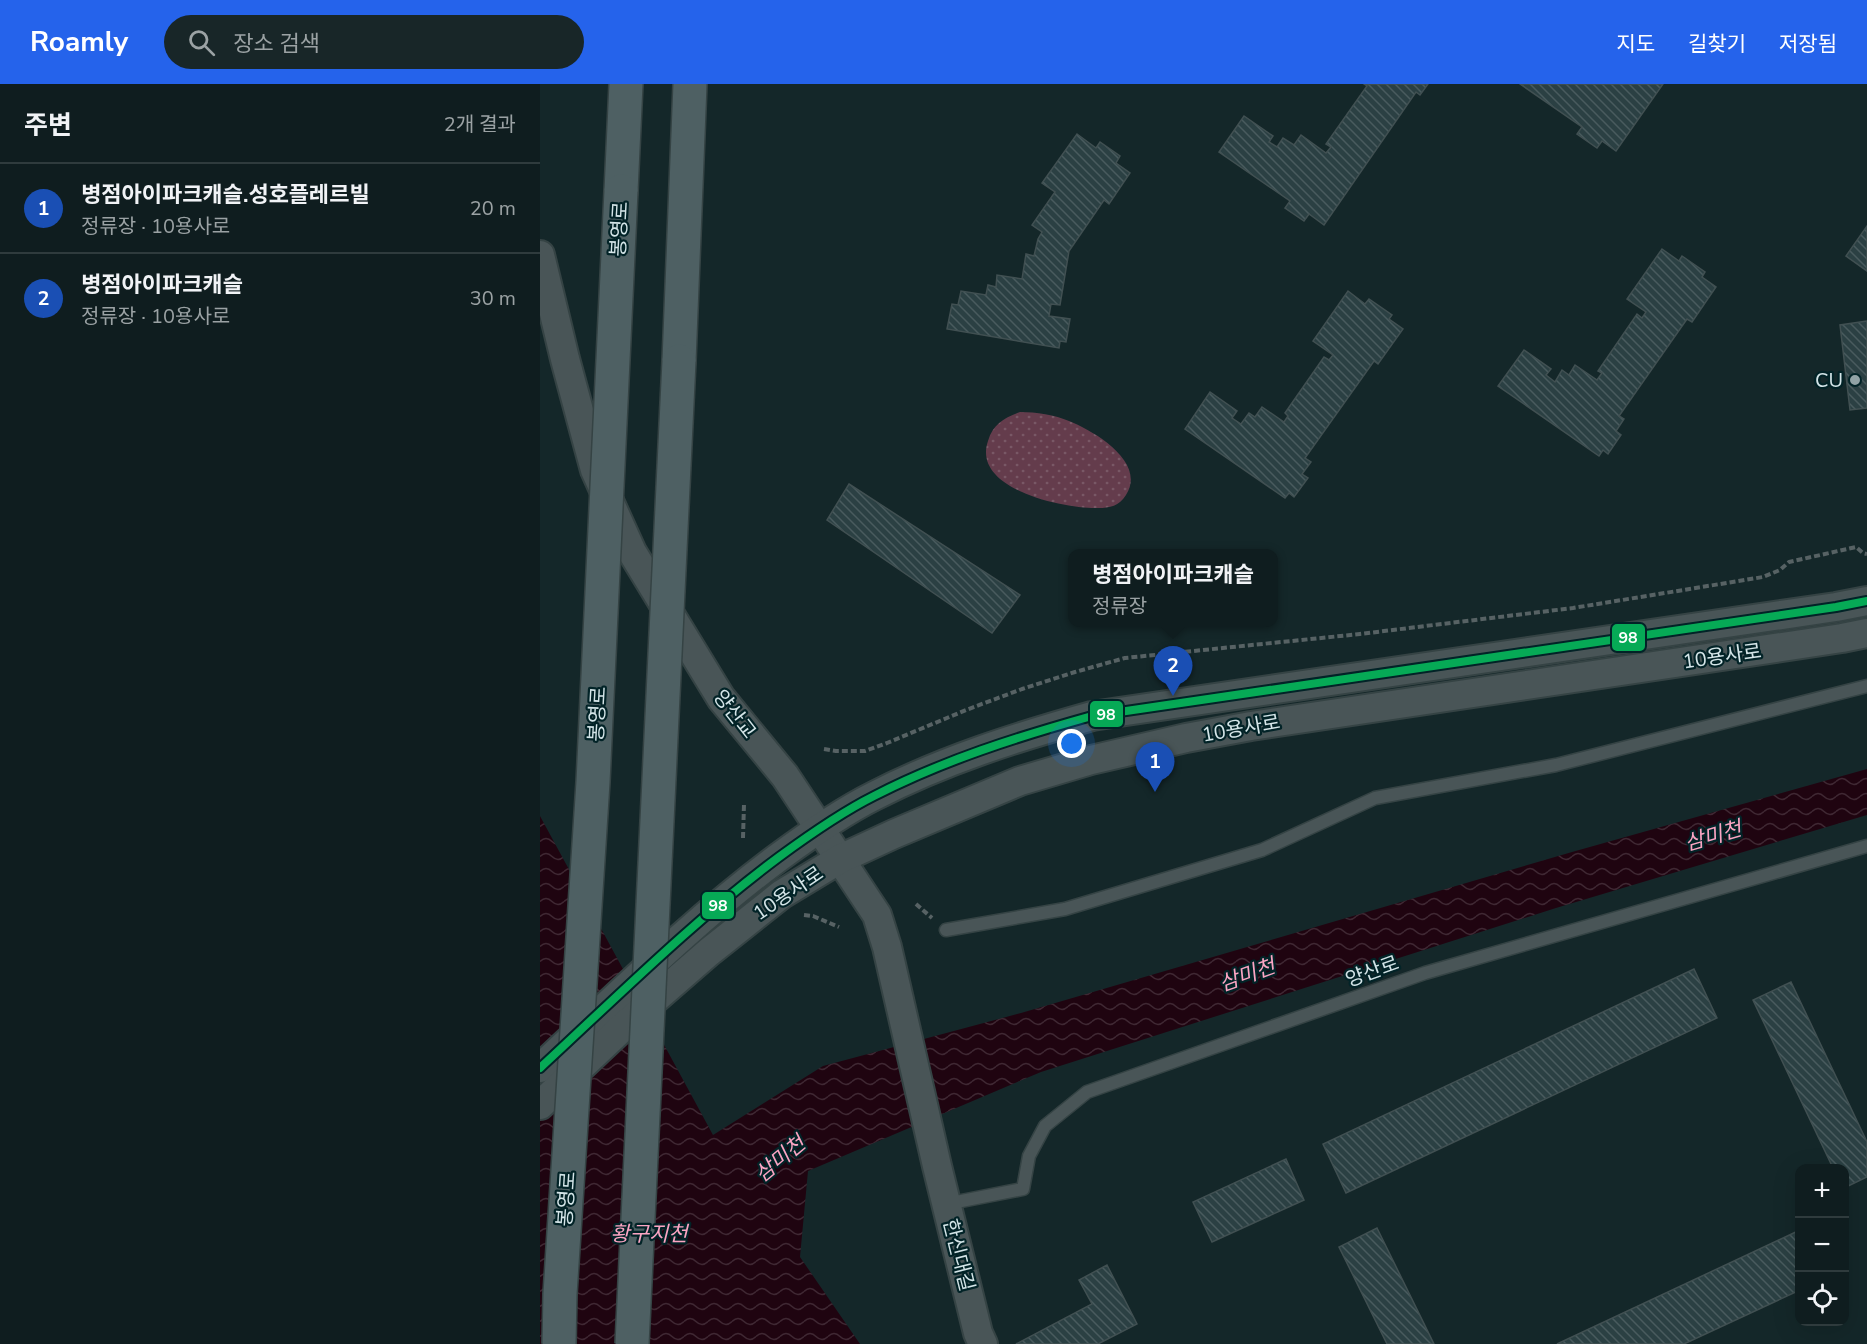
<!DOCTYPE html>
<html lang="ko">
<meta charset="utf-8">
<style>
:root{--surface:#0f1d1f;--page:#182628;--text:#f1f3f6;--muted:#9ba2a4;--line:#2f3b3d;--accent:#2563eb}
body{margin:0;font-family:"Nunito Sans","Noto Sans KR",sans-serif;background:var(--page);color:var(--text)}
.controls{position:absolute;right:18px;bottom:18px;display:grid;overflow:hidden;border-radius:12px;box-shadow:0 6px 24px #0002}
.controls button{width:54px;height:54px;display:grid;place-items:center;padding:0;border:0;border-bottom:2px solid var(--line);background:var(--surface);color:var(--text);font:30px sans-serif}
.you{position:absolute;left:532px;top:660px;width:21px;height:21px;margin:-15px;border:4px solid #fff;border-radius:50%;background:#1a73e8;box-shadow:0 0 0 9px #1a73e833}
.badge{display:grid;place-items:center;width:39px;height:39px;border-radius:50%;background:var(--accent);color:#fff;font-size:20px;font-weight:700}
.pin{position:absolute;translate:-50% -50px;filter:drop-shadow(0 2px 3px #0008)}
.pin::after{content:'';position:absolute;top:32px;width:21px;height:18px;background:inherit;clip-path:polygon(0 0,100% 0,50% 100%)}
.popup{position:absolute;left:528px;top:465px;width:210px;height:78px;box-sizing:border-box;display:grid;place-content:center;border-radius:12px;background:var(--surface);filter:drop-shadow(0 2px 4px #0005);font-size:20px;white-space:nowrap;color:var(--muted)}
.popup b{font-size:22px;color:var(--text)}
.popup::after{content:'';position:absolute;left:50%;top:100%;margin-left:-12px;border:12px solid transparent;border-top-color:var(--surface)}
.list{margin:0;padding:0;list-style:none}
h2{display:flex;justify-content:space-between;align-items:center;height:78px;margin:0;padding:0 24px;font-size:26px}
h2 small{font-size:20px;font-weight:400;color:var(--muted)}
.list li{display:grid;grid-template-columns:39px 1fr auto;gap:18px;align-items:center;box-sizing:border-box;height:90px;padding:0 24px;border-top:2px solid var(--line)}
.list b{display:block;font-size:22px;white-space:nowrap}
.list p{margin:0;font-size:20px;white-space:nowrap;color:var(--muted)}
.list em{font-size:20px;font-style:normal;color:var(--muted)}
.icon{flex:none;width:33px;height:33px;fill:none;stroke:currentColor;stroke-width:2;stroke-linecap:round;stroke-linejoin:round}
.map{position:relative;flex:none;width:1327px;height:1260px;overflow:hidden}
header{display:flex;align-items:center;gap:36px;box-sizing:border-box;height:84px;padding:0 30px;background:var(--accent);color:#fff}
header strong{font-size:28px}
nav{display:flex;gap:33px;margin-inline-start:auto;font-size:21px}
.search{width:420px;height:54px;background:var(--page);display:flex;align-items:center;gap:15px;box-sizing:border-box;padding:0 21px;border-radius:33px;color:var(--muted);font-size:22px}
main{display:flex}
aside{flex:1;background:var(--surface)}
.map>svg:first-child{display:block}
.park{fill:url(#park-dots)}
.water{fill:url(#water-waves)}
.building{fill:url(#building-back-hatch);stroke:#415052;stroke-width:1.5}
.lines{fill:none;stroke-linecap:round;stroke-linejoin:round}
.service-casing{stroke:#354344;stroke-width:15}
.tertiary-casing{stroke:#354344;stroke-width:32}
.trunk-casing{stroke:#354344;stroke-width:36}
.path{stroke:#576264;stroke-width:4;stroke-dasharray:6 3;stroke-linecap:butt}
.service{stroke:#495557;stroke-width:12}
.tertiary{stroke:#495557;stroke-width:28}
.trunk{stroke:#4e6063;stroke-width:33}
.trunk-bridge-casing{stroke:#354344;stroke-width:36;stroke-linecap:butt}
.trunk-bridge{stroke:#4e6063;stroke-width:33}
.bus-1-casing{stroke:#022327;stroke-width:12}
.bus-1{stroke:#06aa56;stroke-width:8}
.poi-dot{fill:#91a2a5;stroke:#022327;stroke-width:2}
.labels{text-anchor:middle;stroke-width:4.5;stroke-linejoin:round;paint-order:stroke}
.street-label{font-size:20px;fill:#d4e5e8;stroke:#022327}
.poi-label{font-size:20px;fill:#d4e5e8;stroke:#022327;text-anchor:end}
.water-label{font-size:21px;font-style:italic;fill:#fba5c3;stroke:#022327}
.line-badge{stroke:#022327;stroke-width:2}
.badge-label{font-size:16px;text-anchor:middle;font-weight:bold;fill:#fff}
</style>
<header>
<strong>Roamly</strong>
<div class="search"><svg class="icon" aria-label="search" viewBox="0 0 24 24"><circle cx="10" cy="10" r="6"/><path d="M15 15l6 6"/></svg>장소 검색</div>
<nav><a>지도</a><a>길찾기</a><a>저장됨</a></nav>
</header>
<main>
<aside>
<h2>주변<small>2개 결과</small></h2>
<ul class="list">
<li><span class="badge" style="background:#1a4fb4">1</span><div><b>병점아이파크캐슬.성호플레르빌</b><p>정류장 · 10용사로</p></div><em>20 m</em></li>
<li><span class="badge" style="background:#1a4fb4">2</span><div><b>병점아이파크캐슬</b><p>정류장 · 10용사로</p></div><em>30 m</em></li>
</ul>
</aside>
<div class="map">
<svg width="1327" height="1260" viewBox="0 0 1327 1260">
<defs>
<pattern id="park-dots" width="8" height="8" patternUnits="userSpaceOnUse" patternTransform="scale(1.5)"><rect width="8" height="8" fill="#643c4c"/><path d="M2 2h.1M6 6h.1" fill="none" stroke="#795866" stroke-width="1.8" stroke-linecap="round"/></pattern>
<pattern id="water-waves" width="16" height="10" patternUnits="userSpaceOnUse" patternTransform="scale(1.5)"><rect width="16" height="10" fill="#1f0410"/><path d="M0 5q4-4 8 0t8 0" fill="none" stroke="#3f2833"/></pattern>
<pattern id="building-back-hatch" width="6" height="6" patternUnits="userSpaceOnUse" patternTransform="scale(1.5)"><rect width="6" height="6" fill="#2b4043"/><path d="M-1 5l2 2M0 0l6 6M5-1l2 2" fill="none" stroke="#495b5e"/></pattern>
</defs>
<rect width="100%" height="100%" fill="#142729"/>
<path class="park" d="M480,328C496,328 515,331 529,337C554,347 607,378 586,411C579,422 570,424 558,424C526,425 431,406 448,357C453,340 464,334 480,328Z"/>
<path class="water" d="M1327,685V731L1016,824L501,988L268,1087L260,1173L320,1260H0V732L173,1051L283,982L481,929L1032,768Z"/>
<g class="building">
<path d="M824,0H888L880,11L876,8L784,141L769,130L764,137L745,124L750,117L679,68L704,32L733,52L729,58L737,63L743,54L754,61L761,51L786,69L791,63L786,60L827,2Z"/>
<path d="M980,0H1123L1076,67L1062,57L1057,64L1037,50L1042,43Z"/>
<path d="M537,50L556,64L560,58L580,72L576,79L590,89L569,120L564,116L529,167L520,221L511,220L509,232L530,235L526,258L520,257L519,264L407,245L412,220L418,221L421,207L446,211L448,201L456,203L457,191L482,195L486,170L494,172L498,155L502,148L492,141L515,108L502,99Z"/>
<path d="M1327,142V187L1306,172Z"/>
<path d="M1122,165L1139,177L1142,172L1165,188L1162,193L1176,203L1152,238L1147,235L1079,332L1084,335L1076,347L1081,351L1068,370L1063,366L1059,372L958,302L984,266L1011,285L1006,291L1015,298L1022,286L1029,291L1035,281L1057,296L1062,289L1058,287L1097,230L1102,234L1106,228L1087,215Z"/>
<path d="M808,207L825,220L829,215L852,231L849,235L863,245L838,280L834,277L765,374L771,378L762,390L768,394L754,413L749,409L745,414L645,345L670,308L697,327L692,334L701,340L709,329L715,333L722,323L744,338L748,332L745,329L784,273L789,276L793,271L773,257Z"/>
<path d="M1327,237V324L1310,326L1300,241Z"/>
<path d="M309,400L480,511L452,549L287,436Z"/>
<path d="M1154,885L1177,934L806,1109L783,1060Z"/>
<path d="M1251,898L1327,1058V1093L1304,1104V1084H1293L1213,916Z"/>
<path d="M746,1075L764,1116L672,1158L653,1118Z"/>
<path d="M837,1144L894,1260H847L799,1163Z"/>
<path d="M1260,1146V1206L1144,1260H1017Z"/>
<path d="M567,1181L597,1240L558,1260H476L552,1220L539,1196Z"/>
</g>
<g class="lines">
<defs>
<g id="service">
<path d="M406,846L525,825L722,766L835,714L1016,681L1327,602"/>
<path d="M406,1120L483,1105L489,1072L505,1042L547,1008L885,889L1327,762"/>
</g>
<g id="tertiary">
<path d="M0,171L25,275L55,386L92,468L181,614L245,692L337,831L347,863L397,1082L438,1249L443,1260"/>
<path d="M0,984C78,912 153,837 239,773C269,751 300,729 334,712C404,676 477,653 552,632L1296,523L1327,517"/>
<path d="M0,1021L85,941L169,868L242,810L300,775L354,750L480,697L551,676L646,654L711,642L1302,554L1327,549"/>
</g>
<g id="trunk">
<path d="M81,107L86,0"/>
<path d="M139,277L150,0"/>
</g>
</defs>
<use href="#service" class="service-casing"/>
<use href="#tertiary" class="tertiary-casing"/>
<use href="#trunk" class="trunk-casing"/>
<g class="path">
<path d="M284,665L296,667H325L347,659L426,626L482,605L535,588L585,574L820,550L1033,524L1223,493L1240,486L1249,478L1316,463L1323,469L1327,470"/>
<path d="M203,754L204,720"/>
<path d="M376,820L392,834"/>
<path d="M264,831L273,832L299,843"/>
</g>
<use href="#service" class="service"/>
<use href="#tertiary" class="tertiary"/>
<use href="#trunk" class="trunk"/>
<defs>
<g id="trunk-bridge">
<path d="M19,1260L20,1210L53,698L81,107"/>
<path d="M92,1260L139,277"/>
</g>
</defs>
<use href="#trunk-bridge" class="trunk-bridge-casing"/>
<use href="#trunk-bridge" class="trunk-bridge"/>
<defs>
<path id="bus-1" d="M0,984C78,912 153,837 239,773C269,751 300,729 334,712C404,676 477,653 552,632L1296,523L1327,517"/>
</defs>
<use href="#bus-1" class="bus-1-casing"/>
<use href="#bus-1" class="bus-1"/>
</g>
<circle class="poi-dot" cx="1315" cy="296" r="6"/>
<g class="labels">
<g class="street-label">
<text transform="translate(79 145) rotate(-87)" y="7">봉영로</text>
<text transform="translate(1182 572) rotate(-8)" y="7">10용사로</text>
<text transform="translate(57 630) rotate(-87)" y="7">봉영로</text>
<text transform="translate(195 630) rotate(52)" y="7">양산교</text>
<text transform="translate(701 644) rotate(-10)" y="7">10용사로</text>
<text transform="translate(248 809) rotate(-34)" y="7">10용사로</text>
<text transform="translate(832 887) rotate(-20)" y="7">양산로</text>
<text transform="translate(26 1115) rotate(-86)" y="7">봉영로</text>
<text transform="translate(419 1171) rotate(76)" y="7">한신대길</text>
</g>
<g class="poi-label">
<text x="1303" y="303">CU</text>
</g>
<g class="water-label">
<text transform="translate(1173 752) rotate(-16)" y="7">삼미천</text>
<text transform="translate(707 891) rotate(-20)" y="7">삼미천</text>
<text transform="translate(240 1075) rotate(-40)" y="7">삼미천</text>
<text x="109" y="1157">황구지천</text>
</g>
</g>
<g class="line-badge">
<rect x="1071" y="539" width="35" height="29" rx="6" fill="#06aa56"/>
<rect x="549" y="616" width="35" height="28" rx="6" fill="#06aa56"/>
<rect x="161" y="807" width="34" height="29" rx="6" fill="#06aa56"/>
</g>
<g class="badge-label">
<text x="1088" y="559">98</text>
<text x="566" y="636">98</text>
<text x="178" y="827">98</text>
</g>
</svg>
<div class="controls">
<button>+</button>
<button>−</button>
<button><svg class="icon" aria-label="locate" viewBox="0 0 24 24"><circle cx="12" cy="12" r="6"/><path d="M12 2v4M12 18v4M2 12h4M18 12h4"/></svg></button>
</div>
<div class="you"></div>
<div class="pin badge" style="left:615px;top:708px;background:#1a4fb4">1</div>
<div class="pin badge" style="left:633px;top:612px;background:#1a4fb4">2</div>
<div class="popup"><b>병점아이파크캐슬</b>정류장</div>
</div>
</main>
